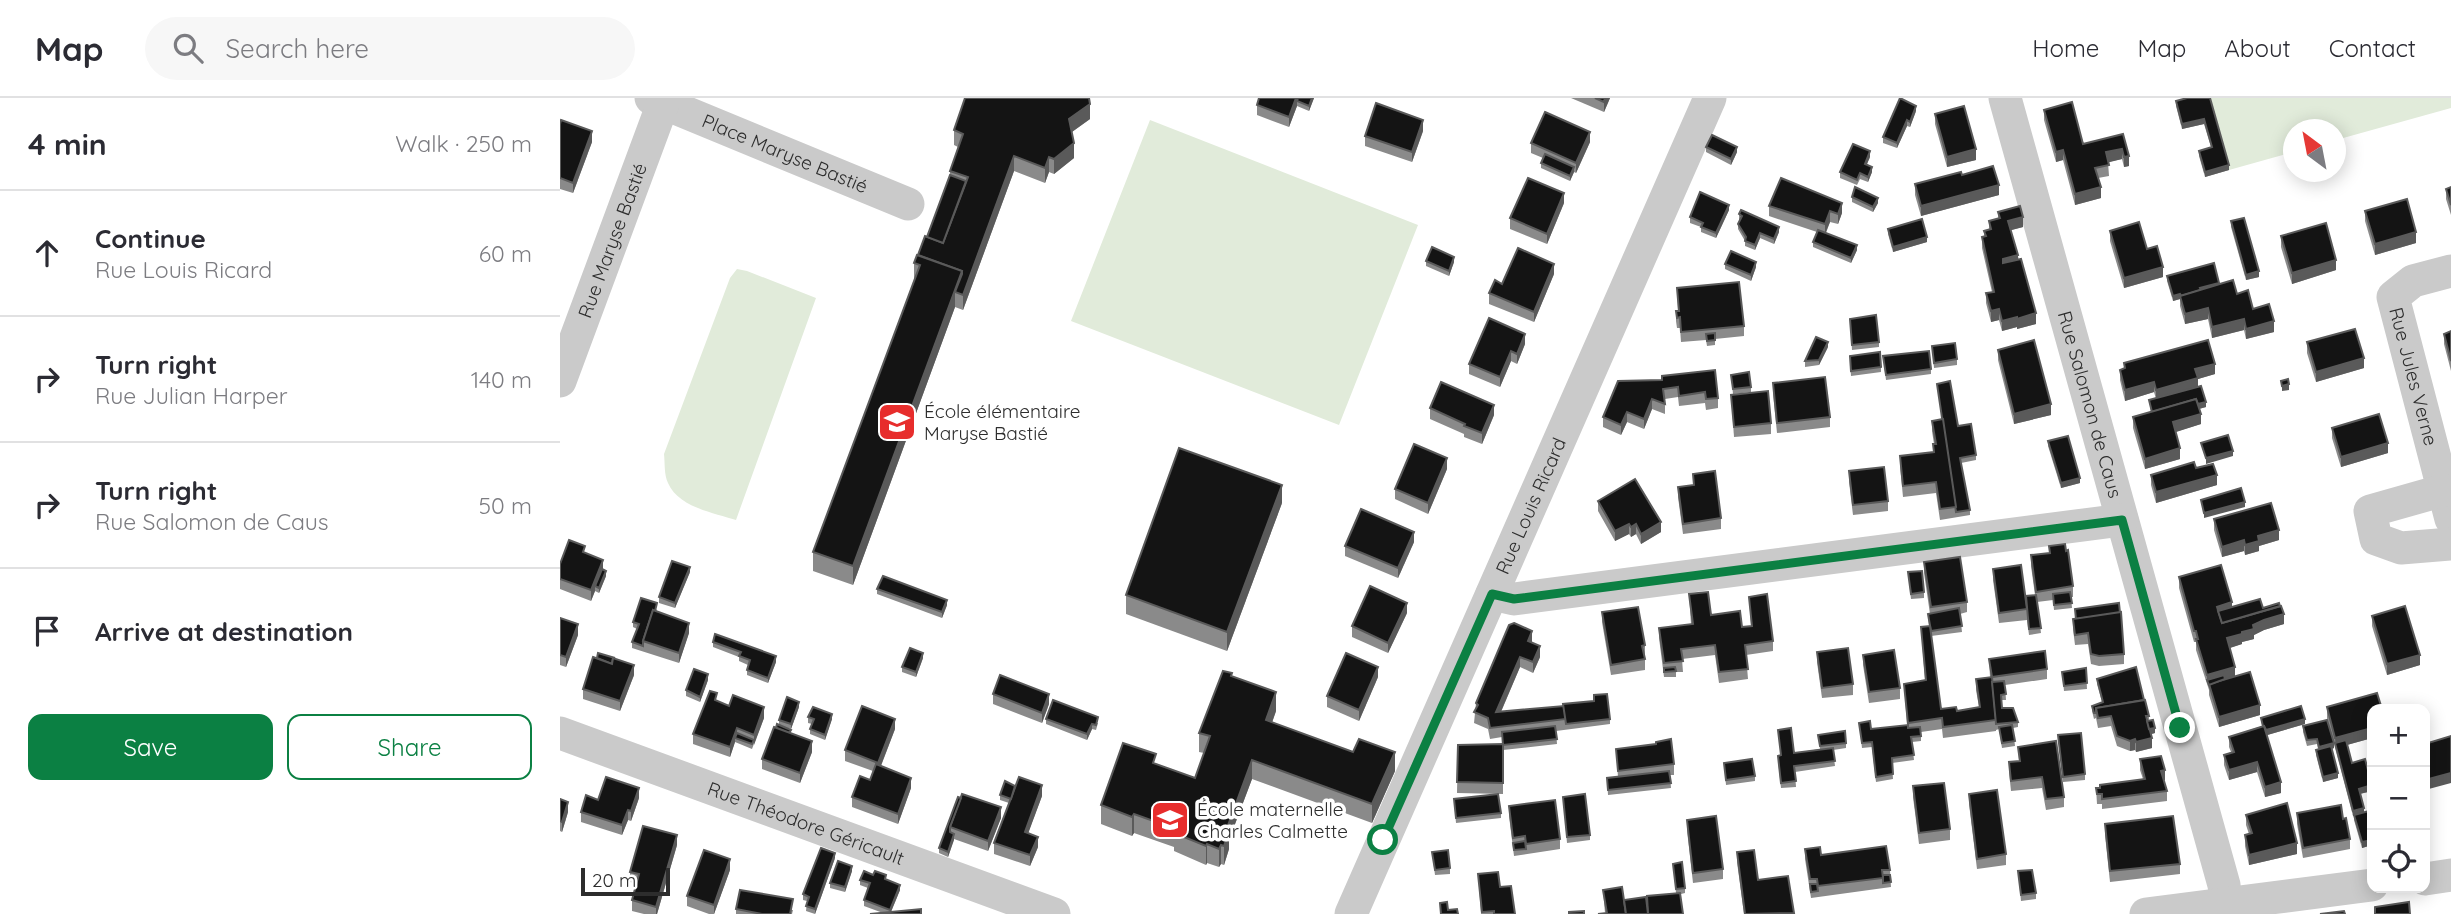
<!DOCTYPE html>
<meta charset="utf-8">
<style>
:root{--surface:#fff;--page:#f7f7f7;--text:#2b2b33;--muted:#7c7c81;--line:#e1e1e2;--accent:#0b8043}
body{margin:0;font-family:Quicksand,sans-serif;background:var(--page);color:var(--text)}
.controls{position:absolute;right:21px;bottom:21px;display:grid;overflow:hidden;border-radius:14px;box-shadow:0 4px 18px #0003}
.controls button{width:63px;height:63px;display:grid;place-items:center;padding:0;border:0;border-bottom:2px solid var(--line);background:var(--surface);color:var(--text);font:35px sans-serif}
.compass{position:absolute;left:1723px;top:21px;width:63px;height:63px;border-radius:50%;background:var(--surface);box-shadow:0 4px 18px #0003;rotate:328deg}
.scale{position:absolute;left:21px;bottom:18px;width:89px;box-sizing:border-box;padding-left:7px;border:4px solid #2d2d2d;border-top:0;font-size:19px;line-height:24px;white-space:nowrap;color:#2d2d2d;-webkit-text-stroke:5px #fff;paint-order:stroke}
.stop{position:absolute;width:21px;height:21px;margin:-16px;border:5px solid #0b8043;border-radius:50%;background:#fff}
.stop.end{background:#0b8043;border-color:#fff;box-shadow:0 2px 7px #0008}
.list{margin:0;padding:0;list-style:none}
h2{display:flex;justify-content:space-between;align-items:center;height:91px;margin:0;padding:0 28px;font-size:30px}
h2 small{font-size:23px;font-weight:400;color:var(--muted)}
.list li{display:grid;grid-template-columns:46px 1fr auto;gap:21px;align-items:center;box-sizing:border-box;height:126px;padding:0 28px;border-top:2px solid var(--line)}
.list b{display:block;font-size:26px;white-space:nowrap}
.list p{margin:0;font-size:23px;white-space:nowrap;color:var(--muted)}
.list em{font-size:23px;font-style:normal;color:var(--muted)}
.actions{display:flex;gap:14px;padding:21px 28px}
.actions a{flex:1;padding:16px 0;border:2px solid var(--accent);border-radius:14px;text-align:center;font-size:24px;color:var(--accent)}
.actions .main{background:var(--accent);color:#fff}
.icon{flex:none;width:38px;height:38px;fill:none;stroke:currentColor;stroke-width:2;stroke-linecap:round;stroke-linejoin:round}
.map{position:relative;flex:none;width:1891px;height:816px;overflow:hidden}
header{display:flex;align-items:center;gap:42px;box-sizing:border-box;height:98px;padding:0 35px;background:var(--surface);border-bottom:2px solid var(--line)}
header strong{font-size:33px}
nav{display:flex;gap:38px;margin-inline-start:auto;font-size:24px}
.search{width:490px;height:63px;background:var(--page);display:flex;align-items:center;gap:18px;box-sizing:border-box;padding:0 24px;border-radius:38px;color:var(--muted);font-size:26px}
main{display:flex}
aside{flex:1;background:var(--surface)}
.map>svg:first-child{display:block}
.green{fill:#e1ebda}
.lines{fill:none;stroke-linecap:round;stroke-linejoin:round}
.minor{stroke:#cacaca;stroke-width:33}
.wall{fill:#8a8a8a}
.shaded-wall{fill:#5a5a5a}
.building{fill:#141414;stroke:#5a5a5a;stroke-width:2}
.route{stroke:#0b8043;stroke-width:9}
.labels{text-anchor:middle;stroke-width:7;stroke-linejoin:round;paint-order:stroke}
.street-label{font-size:19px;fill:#2d2d2d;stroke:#fff}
.poi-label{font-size:19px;fill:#2d2d2d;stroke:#fff;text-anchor:start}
</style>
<header>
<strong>Map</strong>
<div class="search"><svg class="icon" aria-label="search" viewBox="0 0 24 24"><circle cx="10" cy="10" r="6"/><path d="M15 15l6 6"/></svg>Search here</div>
<nav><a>Home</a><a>Map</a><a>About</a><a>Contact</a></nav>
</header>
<main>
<aside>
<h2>4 min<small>Walk · 250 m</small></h2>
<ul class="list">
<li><svg class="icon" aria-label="ahead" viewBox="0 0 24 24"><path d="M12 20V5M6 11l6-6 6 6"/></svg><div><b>Continue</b><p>Rue Louis Ricard</p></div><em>60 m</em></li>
<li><svg class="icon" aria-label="right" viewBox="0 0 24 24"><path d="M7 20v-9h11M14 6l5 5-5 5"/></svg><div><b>Turn right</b><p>Rue Julian Harper</p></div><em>140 m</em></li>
<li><svg class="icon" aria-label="right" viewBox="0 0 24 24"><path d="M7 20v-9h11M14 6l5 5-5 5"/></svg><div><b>Turn right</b><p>Rue Salomon de Caus</p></div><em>50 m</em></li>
<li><svg class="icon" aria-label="arrive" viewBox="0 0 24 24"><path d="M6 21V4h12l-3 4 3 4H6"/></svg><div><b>Arrive at destination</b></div></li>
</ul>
<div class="actions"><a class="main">Save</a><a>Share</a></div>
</aside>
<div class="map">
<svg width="1891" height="816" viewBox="0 0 1891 816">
<rect width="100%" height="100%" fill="#fff"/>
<g class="green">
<path d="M1648,0H1891V10L1776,42V32H1734L1733,54L1669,72Z"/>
<path d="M590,22L858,127L779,327L511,223Z"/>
<path d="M177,171L187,173L256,200L176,422C154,415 118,409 108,385C104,377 105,365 104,356L170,180Z"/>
</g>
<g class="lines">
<g class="minor">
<path id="s1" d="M91,0L348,106"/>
<path id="s2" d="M1445,0L1664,787L1667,816"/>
<path id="s3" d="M1891,173L1853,183L1833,199L1891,421"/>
<path id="s4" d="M0,283L105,0"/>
<path d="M1884,392L1810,413L1816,441L1841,450L1891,446"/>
<path d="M932,496L954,501L1562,422"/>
<path id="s5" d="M0,635L494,816"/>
<path d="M1865,781L1891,777"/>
<path id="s6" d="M791,816L1150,0"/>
<path d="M1586,816L1812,787"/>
</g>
</g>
<g class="wall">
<path d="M754,0L749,13L737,8L729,29L697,17V7Z"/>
<path d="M1011,0H1050L1044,14Z"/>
<path d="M1650,0L1669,72L1645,79L1639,58V53L1651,49L1644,26L1622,31L1616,8V3Z"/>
<path d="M1484,12L1523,46L1563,36L1569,68L1564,69L1562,61L1548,64L1549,78L1538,80L1541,100L1515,107L1503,62L1496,64L1484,22Z"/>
<path d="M1356,13L1350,29L1347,28L1337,50L1323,45V39Z"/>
<path d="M1375,16L1416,62L1387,69L1375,26Z"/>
<path d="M530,21L512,34L514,60L494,76L489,74L485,85L454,73L403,212L395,209L293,487L253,473V454L354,183V165L367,139L390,77V73L398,49L394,47V32Z"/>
<path d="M0,26L32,44L13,95L0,91Z"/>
<path d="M863,33L852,64L805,48V38Z"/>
<path d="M1030,44L1016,75L1014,74L1010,83L981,70V65L983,60L971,55V45Z"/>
<path d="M1146,49L1177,54L1171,67L1146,54Z"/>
<path d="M1310,59L1306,67L1312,74L1308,84L1300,81L1297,87L1280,80V74Z"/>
<path d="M1402,77L1439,97L1361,118L1355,97V86Z"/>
<path d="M1221,80L1282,115L1278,126L1270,124L1266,135L1297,152L1291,165L1253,149V144L1257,134L1209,118V108Z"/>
<path d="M1891,89V117L1886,101V91Z"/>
<path d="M1292,99L1318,105L1313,114L1292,104Z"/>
<path d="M1004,105L987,146L950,131V120Z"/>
<path d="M1169,112L1156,140L1141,134V129L1130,125V119Z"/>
<path d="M1805,113L1856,145L1815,157L1805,123Z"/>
<path d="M1438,114L1463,129L1451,132L1476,226L1457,231V229L1442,233L1439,222L1431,224L1426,205V195L1432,194L1422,150V139H1424V133L1429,132V123L1438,120Z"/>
<path d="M1179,116L1219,134L1214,146L1200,140L1195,152L1185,148V143L1178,131V126L1180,122H1179Z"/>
<path d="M1671,123L1699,179L1686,182L1671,129Z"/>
<path d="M1328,131L1367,144L1333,154L1328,136Z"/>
<path d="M1550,133L1587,151L1603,179L1564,190L1550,143Z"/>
<path d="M1721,138L1776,172L1732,186L1721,149Z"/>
<path d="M866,163L894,164L889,178L866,168Z"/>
<path d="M1165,166L1196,169L1191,183L1165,171Z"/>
<path d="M994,176L974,224L929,206V195Z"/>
<path d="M1607,178L1659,187L1677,196L1693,211L1714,234L1686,241L1684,232L1652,240L1648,221L1625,226L1620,208V201L1613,203L1607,183Z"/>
<path d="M1117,190L1184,228V238L1155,241V247L1147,248L1146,242L1121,244L1120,230H1117L1116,223V213H1118Z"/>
<path d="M1290,221L1319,244V249L1292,252Z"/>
<path d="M1891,233V273L1884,246V236Z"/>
<path d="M1747,244L1804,270L1756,284L1747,255Z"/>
<path d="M965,246L957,266L951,263L940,289L909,276V266Z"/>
<path d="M1372,248L1397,261V267L1374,270Z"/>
<path d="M1268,249L1259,267L1245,269V263Z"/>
<path d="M1438,252L1491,317L1454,326L1438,262Z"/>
<path d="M1323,258L1371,271V276L1326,282Z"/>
<path d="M1290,264L1321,269V274L1291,278Z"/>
<path d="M1564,265L1655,276L1638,281V289L1646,309L1639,311L1641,326L1615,334L1620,361L1585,371L1573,330V319L1591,314L1589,302L1596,301L1594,294L1565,303L1560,282V272L1564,271Z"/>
<path d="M1171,277L1191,289V294L1173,296Z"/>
<path d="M1102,278L1158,300V310L1146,312L1145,305L1119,308L1118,299L1105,301V316L1092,311L1084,331L1067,324L1061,337L1043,329V319L1102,282Z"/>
<path d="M1213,285L1270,319V329L1217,335L1213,295Z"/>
<path d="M1377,286L1398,328L1416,357V362L1401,365L1410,412V417L1380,422L1376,395L1343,399L1340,368V358L1373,355V346H1374L1372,333V323L1382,321Z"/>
<path d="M1171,297L1211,325V336L1174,339Z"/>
<path d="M870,310L934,317L922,346L904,339V336L870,321Z"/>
<path d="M1772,330L1828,355L1781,369L1772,340Z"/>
<path d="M1488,343L1520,385L1501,390L1488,348Z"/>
<path d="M1636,370L1657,387L1596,405L1591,387V377Z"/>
<path d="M887,371L868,416L835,401V391Z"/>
<path d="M1289,373L1328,403V413L1293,417L1289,384Z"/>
<path d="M1133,376L1161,420V431L1123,436L1118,399V389L1133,387Z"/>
<path d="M1038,403L1101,434L1081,446L1076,436L1071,439L1069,436L1055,443L1038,413Z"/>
<path d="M722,405L667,553L566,516V497Z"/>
<path d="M1654,421L1719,442L1699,448V453L1685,457L1684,453L1662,459L1654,432Z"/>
<path d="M854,444L838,480L785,458V448Z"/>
<path d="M1489,448L1513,488V499H1511L1512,510L1494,512L1493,502L1477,504L1481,535L1469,537L1467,522L1439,525L1433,482V471L1466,498L1475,497L1471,468V457L1489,455Z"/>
<path d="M25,455L43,471L46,478L39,495L35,493L31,503L0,491V466Z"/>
<path d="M1364,464L1407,504V514L1400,516L1402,534L1371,538L1381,611L1397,613L1419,609L1416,592V581L1430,579L1429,561L1487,571V581L1445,587L1446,602H1442V610L1458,624V629L1453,630L1455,648L1442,650L1439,631L1436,632V633L1383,640L1382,631L1361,634V643L1352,644L1354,662L1332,665L1333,681L1316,684L1312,649L1302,650L1299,625L1311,631L1347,627L1344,586L1365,583L1361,529L1369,528L1368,516H1370L1364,475Z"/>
<path d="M130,474L115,510L99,505V499Z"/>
<path d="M1348,474L1364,494V500L1351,501Z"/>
<path d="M1619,479L1672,509L1703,510L1724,526L1704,532L1694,537V541L1682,544V546L1669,550L1675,578L1700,617L1659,629L1649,597V592L1636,552V544H1634L1619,490Z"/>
<path d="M317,491L387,507L382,520L317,496Z"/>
<path d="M1129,496L1151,517L1182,529L1191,528L1189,499L1213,543V553L1186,557L1188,581L1159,585L1155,557L1122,561L1123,574H1116V579H1104L1099,540V530L1131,526Z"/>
<path d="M97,511L96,513L129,535L119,565L72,550V544L77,531L73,529V524Z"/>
<path d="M1515,511L1564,556V566L1539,568L1531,566L1528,546L1515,547L1513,531V521H1515Z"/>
<path d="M1042,514L1085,547V572L1051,577L1042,524Z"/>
<path d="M847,515L828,555L792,539V528Z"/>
<path d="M1812,518L1860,567L1827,577L1812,528Z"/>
<path d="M0,520L18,537L6,569L0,567Z"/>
<path d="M153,544L216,564L208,585L187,577V572L188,567L179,563V559L153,549Z"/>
<path d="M972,544V545L980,559L973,575L960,569L941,614L1050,621V626L996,633L997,646L943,652V649V696L897,695L898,647L943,646L942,639L930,641L928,631L914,625L916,605Z"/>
<path d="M1257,554L1293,586V597L1262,600L1257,564Z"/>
<path d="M1303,557L1340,590V601L1309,605L1303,567Z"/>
<path d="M363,560L356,579L342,574V569Z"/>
<path d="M1526,570L1527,591L1504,593L1502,574Z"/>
<path d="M74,577L60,613L23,601V591Z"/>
<path d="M672,578L716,613L712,625L835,673L812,725L692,681L669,742V751L664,767L661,766L659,769L647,765L646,767L614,753V749L574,735L572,738L541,726V707L596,666L635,680L644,655L639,654V635Z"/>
<path d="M818,579L799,623L767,609V598Z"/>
<path d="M1537,581L1584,602L1589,618V623L1595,635L1591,636L1592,650L1576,654L1575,652L1570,653L1557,648L1551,628L1538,630L1536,620L1534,621L1532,613V608L1542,604L1537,586Z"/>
<path d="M148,582L140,604L126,598V592Z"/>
<path d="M433,596L489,606L482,625L433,606Z"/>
<path d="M157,603L204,620L192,651L175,644L170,659L133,646V636Z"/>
<path d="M239,609L231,631L228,630L231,636L252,654L240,685L202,671V661L219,627V622Z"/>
<path d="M1767,609L1812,611V640L1787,647L1792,665L1812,693L1800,696L1804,714L1812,724V747L1802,750L1794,722V718H1793L1774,646V650L1772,651L1778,680L1763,684L1756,657V652L1758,651L1757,646L1747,648L1743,634V628L1771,637L1767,620Z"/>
<path d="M248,619L272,621L265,642L250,636V631L252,626L248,625Z"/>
<path d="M1701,620L1745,626L1707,637L1721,695L1705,699L1697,674L1669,682L1664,667V657L1671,654L1669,649V639L1702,628Z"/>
<path d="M486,621L538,625L536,632L532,631L527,642L486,626Z"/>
<path d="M335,631L321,668L351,690L338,726L292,709V699L310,682L313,673L285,663V652Z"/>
<path d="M1218,632L1234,655L1260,651L1258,637L1286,645V650L1273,652L1275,668L1235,674L1236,689L1221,690L1218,663V658L1221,657Z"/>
<path d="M1498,637L1525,676V682L1503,684Z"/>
<path d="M1458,649L1504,699V709L1486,712L1482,690L1451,693L1449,674V664L1459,663Z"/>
<path d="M1056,651L1114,666V677H1110L1111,690L1048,697L1047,680L1058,679Z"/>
<path d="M1580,661L1605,682H1604L1607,693V703L1542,711V706H1537L1536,690L1583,681L1580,672Z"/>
<path d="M1164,665L1195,678V683L1166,687Z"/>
<path d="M1353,688L1390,731V742L1359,746L1353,699Z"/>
<path d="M1409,696L1446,756V767L1417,771L1409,706Z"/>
<path d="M440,697L482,698L468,735L478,749L470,768L434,756V745L449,705L440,702Z"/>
<path d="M398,699L441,720L428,753L394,741L388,759L379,755V750Z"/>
<path d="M1003,699L1030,737V742L1007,745Z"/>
<path d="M79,700L71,723L68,722L62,737L21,724V714L38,702Z"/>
<path d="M0,701L8,714L2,734L0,733Z"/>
<path d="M894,701L941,715V720L896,725Z"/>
<path d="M949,708L1000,741V751L954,758L949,718Z"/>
<path d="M1737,715L1783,721L1790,741V751L1743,760L1737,726Z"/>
<path d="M1686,717L1737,756L1689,767L1685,748V737L1689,736L1686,727Z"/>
<path d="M1127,722L1163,771V781L1133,785L1127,732Z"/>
<path d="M1545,726L1620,766V776L1550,784L1545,737Z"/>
<path d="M117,747L97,816H84L72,813V802L76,786L70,784V774Z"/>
<path d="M1245,751L1261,757L1330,772L1331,789L1251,800L1245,761Z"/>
<path d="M872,754L890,770V776L875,777Z"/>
<path d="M1177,754L1198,782L1228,778L1234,816H1184L1177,764Z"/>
<path d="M275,760L255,816L246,813L247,803L243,802V796Z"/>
<path d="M1113,766L1125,790V795L1045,815L1043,792L1064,802L1116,795Z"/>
<path d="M170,772L154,816H149L127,808V798Z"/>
<path d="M292,773L285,794L270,790V785Z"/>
<path d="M1458,773L1476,795V801L1461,803Z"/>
<path d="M918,776L940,789L955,816H921Z"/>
<path d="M313,777L326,781L340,792L331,814L323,815L304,808V802L308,790L300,787V782Z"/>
<path d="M176,811L233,812L232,816H176Z"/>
</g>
<g class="shaded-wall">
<path d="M736,0H740L737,3V8L729,29V19Z"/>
<path d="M752,0H754L749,13V8Z"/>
<path d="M1045,0H1050L1044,14V4Z"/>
<path d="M530,6V21L509,36V21Z"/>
<path d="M1356,8V13L1350,29V24Z"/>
<path d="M1644,21V26L1622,31V26Z"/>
<path d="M863,22V33L852,64V54Z"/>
<path d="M1347,22V28L1337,50V45Z"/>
<path d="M32,33V44L13,95V85Z"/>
<path d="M1030,34V44L1016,75V65Z"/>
<path d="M514,45V60L494,76V61Z"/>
<path d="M1177,49V54L1171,67V61Z"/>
<path d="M1416,51V62L1387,69V59Z"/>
<path d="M1562,51V61L1546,65V54Z"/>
<path d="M1503,52V62L1496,64V54Z"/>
<path d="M1310,53V59L1305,71V66Z"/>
<path d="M454,58V73L403,212V197Z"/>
<path d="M1569,58V68L1564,69V59Z"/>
<path d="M489,59V74L485,85V70Z"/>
<path d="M1669,67V72L1645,79V74Z"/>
<path d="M1014,69V74L1010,83V78Z"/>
<path d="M1312,69V74L1308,84V79Z"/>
<path d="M1439,87V97L1361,118V108Z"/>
<path d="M1541,89V100L1515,107V96Z"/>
<path d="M1004,95V105L987,146V136Z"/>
<path d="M1318,100V105L1313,114V109Z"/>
<path d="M1282,105V115L1278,126V116Z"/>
<path d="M1169,107V112L1156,140V135Z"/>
<path d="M1270,113V124L1265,136V126Z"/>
<path d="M1463,119V129L1448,133V123Z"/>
<path d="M1219,129V134L1214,146V141Z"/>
<path d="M1856,134V145L1815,157V146Z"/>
<path d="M1200,135V140L1195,152V147Z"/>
<path d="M1367,139V144L1333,154V149Z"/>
<path d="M1297,147V152L1291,165V160Z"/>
<path d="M1458,157V167L1443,172V161Z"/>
<path d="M894,159V164L889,178V173Z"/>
<path d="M1776,162V172L1732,186V175Z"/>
<path d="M1196,164V169L1191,183V177Z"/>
<path d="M994,166V176L974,224V214Z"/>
<path d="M1603,169V179L1564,190V180Z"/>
<path d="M402,173V191L395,194V209L293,487V468Z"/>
<path d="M1699,173V179L1686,182V177Z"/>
<path d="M1659,185V190L1640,195V190Z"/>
<path d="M1620,196V201L1613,203V198Z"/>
<path d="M1648,210V221L1625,226V216Z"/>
<path d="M1439,211V222L1431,224V213Z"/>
<path d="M1476,215V226L1457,231V221Z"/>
<path d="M1457,219V229L1442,233V223Z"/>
<path d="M1684,221V232L1652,240V229Z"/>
<path d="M1714,223V234L1686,241V231Z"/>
<path d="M965,236V246L957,266V256Z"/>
<path d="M1268,244V249L1259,267V262Z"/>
<path d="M951,253V263L940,289V279Z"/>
<path d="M1804,260V270L1756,284V274Z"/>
<path d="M1655,266V276L1638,281V290L1596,302V292L1635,271Z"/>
<path d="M1594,284V294L1565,303V292Z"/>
<path d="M1729,286V292L1722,293V288Z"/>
<path d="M1092,301V311L1084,331V321Z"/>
<path d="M1646,304V309L1593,323V318Z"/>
<path d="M1491,306V317L1454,326V316Z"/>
<path d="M934,307V317L922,346V335Z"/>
<path d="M1067,314V324L1061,337V327Z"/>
<path d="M1641,316V326L1613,335V324Z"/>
<path d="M1828,345V355L1781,369V359Z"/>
<path d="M1620,350V361L1585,371V361Z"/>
<path d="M1673,353V358L1646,366V360Z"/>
<path d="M887,360V371L868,416V405Z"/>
<path d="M1657,377V387L1596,405V394Z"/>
<path d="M1520,380V385L1501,390V385Z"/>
<path d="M722,387V405L667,553V534Z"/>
<path d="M1685,404V409L1644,420V415Z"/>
<path d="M1101,424V434L1081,446V436Z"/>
<path d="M1069,426V436L1055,443V433Z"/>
<path d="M1076,426V436L1071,439V429Z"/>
<path d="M1719,432V442L1699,448V453L1685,457V447L1698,438Z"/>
<path d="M854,434V444L838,480V470Z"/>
<path d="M1684,442V453L1662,459V449Z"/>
<path d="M43,462V472L35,488V493L31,503V492Z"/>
<path d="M130,469V474L115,510V505Z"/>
<path d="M46,473V478L39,495V490Z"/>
<path d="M387,502V507L382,520V514Z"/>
<path d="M1672,504V514H1657V509Z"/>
<path d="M847,505V515L828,555V545Z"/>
<path d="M1724,516V526L1704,532L1694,537V541L1682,544V546L1667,551V540L1682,534L1662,535Z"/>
<path d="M129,525V535L119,565V555Z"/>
<path d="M18,526V537L6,569V559Z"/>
<path d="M972,533V544L968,554V543Z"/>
<path d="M980,548V559L973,575V564Z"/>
<path d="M363,555V560L356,579V574Z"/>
<path d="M1860,557V567L1827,577V566Z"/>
<path d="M216,558V564L208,585V580Z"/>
<path d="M960,559V569L936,625V614Z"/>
<path d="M74,567V577L60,613V603Z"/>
<path d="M818,569V579L799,623V612Z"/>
<path d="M1675,569V579L1649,586L1647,582V577Z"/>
<path d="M148,576V582L140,604V599Z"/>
<path d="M716,594V613L706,641V622Z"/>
<path d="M489,596V606L482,625V615Z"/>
<path d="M239,604V609L231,631V626Z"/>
<path d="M1700,607V617L1659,629V619Z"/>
<path d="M204,609V620L194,647V637Z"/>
<path d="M272,616V621L265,642V637Z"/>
<path d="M335,621V631L318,675V665Z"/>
<path d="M1745,621V626L1704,638V633Z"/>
<path d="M532,626V631L527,642V636Z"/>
<path d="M177,630V640H175V644L170,659V649Z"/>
<path d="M1595,630V635L1588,637V631Z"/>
<path d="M1812,630V640L1776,650L1775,640Z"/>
<path d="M1592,640V650L1576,654V644Z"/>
<path d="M1575,641V652L1570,653V643Z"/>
<path d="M252,643V654L240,685V675Z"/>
<path d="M1774,645V650L1759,655V649Z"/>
<path d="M835,654V673L812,725V706Z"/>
<path d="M692,662V681L669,742V751L664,767V748L667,730Z"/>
<path d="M1697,664V674L1669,682V672Z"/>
<path d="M1605,672V682L1601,683V673Z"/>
<path d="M1778,675V680L1763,684V679Z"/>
<path d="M1891,675V685L1865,692V682Z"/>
<path d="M351,680V690L338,726V716Z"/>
<path d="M1721,684V695L1705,699V689Z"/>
<path d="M482,687V698L465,744V734Z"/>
<path d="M1812,687V693L1799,696V691Z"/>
<path d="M79,690V700L71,723V713Z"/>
<path d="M8,704V714L2,734V724Z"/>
<path d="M441,709V720L428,753V743Z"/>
<path d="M1804,710V715L1793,718V713Z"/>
<path d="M68,712V722L62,737V727Z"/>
<path d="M574,716V735L572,738V719Z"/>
<path d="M394,736V742L388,759V754Z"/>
<path d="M117,737V747L97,816H96V809Z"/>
<path d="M478,739V749L470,768V757Z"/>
<path d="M1812,742V747L1802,750V744Z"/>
<path d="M1737,745V756L1689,767V757Z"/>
<path d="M647,746V765L646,767V748Z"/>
<path d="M661,747V766L659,769V751Z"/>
<path d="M275,755V760L255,816V811Z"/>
<path d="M170,761V772L154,816V807Z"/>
<path d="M292,768V773L285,794V789Z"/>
<path d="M340,787V792L330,816V812Z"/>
</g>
<g class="building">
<path d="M405,0H529L530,6L509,21L514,45L494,61L489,59L485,70L454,58L403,197L395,194L402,176V173L358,157L365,138L383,145L408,79L390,73L403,36L394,32Z"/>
<path d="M699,0H736L729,19L697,7Z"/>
<path d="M738,0H752L749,8L737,3Z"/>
<path d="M1035,0H1045L1044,4Z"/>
<path d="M1340,0L1356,8L1350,24L1347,22L1337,45L1323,39Z"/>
<path d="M1627,0H1650L1669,67L1645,74L1639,53L1652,49L1644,21L1622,26L1616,3Z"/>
<path d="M1512,4L1523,46L1563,36L1569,58L1564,59L1562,51L1546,54L1549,67L1535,70L1541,89L1515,96L1503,52L1496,54L1484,12Z"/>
<path d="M816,5L863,22L852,54L805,38Z"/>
<path d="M1404,8L1416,51L1387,59L1375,16Z"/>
<path d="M985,14L1030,34L1016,65L971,45Z"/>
<path d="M1,22L32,33L13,85L0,80V26Z"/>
<path d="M1152,37L1177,49L1171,61L1146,49Z"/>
<path d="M1293,46L1310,53L1305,66L1312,69L1308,79L1300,75L1297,82L1280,74Z"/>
<path d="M985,56L1014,69L1010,78L981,65Z"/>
<path d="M1433,68L1439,87L1361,108L1355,86L1401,74L1402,77Z"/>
<path d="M390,77L406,83L383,145L367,139Z"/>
<path d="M968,80L1004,95L987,136L950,120Z"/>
<path d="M1221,80L1282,105L1278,116L1270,113L1265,126L1209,108Z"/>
<path d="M1295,89L1318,100L1313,109L1292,99Z"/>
<path d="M1891,89V107L1886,91Z"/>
<path d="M1140,94L1169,107L1156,135L1141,129L1143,125L1130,119Z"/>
<path d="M1847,101L1856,134L1815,146L1805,113Z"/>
<path d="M1460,108L1463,119L1448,123L1458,157L1443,161V165L1461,161L1476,215L1457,221V219L1442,223L1439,211L1431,213L1426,195L1434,194L1422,139L1426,138L1424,133L1431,131L1429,123L1440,120L1438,114Z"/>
<path d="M1181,112L1219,129L1214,141L1200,135L1195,147L1185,143L1186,139L1178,126L1182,118L1179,116Z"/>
<path d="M1684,120L1699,173L1686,177L1671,123Z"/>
<path d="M1362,121L1367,139L1333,149L1328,131Z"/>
<path d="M1579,124L1587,151L1597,148L1603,169L1564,180L1550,133Z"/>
<path d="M1766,125L1776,162L1732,175L1721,138Z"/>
<path d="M1258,132L1297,147L1291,160L1253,144Z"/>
<path d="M872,149L894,159L889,173L866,163Z"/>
<path d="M958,150L994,166L974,214L929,195L935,182L942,186Z"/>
<path d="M1171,153L1196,164L1191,177L1165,166Z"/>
<path d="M357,157L402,173L293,468L253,454L360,167L354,165Z"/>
<path d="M1654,165L1659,185L1640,190L1641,192L1621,198L1620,196L1613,198L1607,178Z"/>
<path d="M1673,182L1677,196L1688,192L1693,211L1709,206L1714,223L1686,231L1684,221L1652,229L1648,210L1625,216L1620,198Z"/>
<path d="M1179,184L1184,228L1121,234L1120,219L1117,220L1116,213H1119L1117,190Z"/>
<path d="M1316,217L1319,244L1292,247L1290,221Z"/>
<path d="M929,220L965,236L957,256L951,253L940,279L909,266Z"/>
<path d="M1795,231L1804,260L1756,274L1747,244Z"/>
<path d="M1891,233V263L1884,236Z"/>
<path d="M1155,235V242L1147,243L1146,236Z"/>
<path d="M1256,239L1268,244L1259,262L1245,263Z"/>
<path d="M1474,242L1491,306L1454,316L1438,252Z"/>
<path d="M1648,242L1655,266L1635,271L1638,280L1596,292L1594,284L1565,292L1560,272L1565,270L1564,265Z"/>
<path d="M1395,245L1397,261L1374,265L1372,248Z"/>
<path d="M1369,253L1371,271L1326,277L1323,258Z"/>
<path d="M1320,254L1321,269L1291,273L1290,258Z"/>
<path d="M1155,272L1158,300L1146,301L1145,294L1119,298L1118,289L1103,291L1105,306L1092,301L1084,321L1067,314L1061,327L1043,319L1058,283L1102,282V278Z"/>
<path d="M1189,274L1191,289L1173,291L1171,277Z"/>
<path d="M1265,279L1270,319L1217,325L1213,285Z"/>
<path d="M1728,281L1729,286L1722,288L1721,283Z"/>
<path d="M1390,283L1398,328L1411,326L1416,357L1400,360L1410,412L1396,414L1377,286Z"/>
<path d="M881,284L934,307L922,335L904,328L905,326L870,310Z"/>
<path d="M1641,288L1646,304L1638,306L1636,301L1592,314L1589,302Z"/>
<path d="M1208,293L1211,325L1174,329L1171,297Z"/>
<path d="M1636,301L1641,316L1613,324L1620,350L1585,361L1573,319Z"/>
<path d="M1819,316L1828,345L1781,359L1772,330Z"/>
<path d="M1383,321L1396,409L1380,411L1376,384L1343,388L1340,358L1374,354L1373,346H1376L1372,323Z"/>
<path d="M1668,337L1673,353L1646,360L1641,345Z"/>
<path d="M1508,338L1520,380L1501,385L1488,343Z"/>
<path d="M854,346L887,360L868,405L835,391Z"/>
<path d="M619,350L722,387L667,534L566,497Z"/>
<path d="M1634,364L1636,370L1653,366L1657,377L1596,394L1591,377Z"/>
<path d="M1324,369L1328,403L1293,407L1289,373Z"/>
<path d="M1155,373L1161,420L1123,426L1118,389L1134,387L1133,376Z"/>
<path d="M1075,381L1101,424L1081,436L1076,426L1071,429L1069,426L1055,433L1038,403Z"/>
<path d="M1681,390L1685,404L1644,415L1641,402Z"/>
<path d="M1711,405L1719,432L1698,438L1699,443L1685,447L1684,442L1662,449L1654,421Z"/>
<path d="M801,411L854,434L838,470L785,448Z"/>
<path d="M9,442L25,448L23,454L43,462L31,492L0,481V466Z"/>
<path d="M1505,446L1506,453L1508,452L1513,488L1476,494L1471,457L1490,455L1489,448Z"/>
<path d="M1400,459L1407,504L1371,509L1364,464Z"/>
<path d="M112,463L130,469L115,505L99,499Z"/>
<path d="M1461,467L1467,511L1439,515L1433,471Z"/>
<path d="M1661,467L1672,504L1657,509L1662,525L1721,508L1724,516L1704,522L1693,527L1694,531L1682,534V536L1667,540L1675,569L1647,577L1636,541H1638L1636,533H1634L1619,479Z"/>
<path d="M42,471L46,473L39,490L35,488Z"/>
<path d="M1362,473L1364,494L1351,496L1348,474Z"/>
<path d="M323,478L387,502L382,514L317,491Z"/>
<path d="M810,488L847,505L828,545L792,528Z"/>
<path d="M1148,494L1151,517L1180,513L1182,529L1192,528L1189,499L1207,496L1213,543L1185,547L1188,571L1159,574L1155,547L1121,551L1123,563L1104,565L1099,530L1133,526L1129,496Z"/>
<path d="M1510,494L1512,505L1494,507L1493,496Z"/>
<path d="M1476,497L1481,530L1469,531L1466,498Z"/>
<path d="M81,500L97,505L95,513L93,512L83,543V548L72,544L79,526L73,524Z"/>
<path d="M1700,501L1703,510L1719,505L1720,508L1662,525L1658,513Z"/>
<path d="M1559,505L1560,515L1516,521L1515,511Z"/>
<path d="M1845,508L1860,557L1827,566L1812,518Z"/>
<path d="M1078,509L1085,547L1082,548L1085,561L1051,567L1042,514Z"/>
<path d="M1399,510L1402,528L1371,533L1368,516Z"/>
<path d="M93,512L129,525L119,555L83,543Z"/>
<path d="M1561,514L1564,556L1539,558L1531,556L1528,535L1515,537L1513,521Z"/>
<path d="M0,520L18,526L6,559L0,557Z"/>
<path d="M954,525L972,533L968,543L980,548L973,564L960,559L936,614L1004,608L1006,621L930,630L928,620L914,614L918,607L916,605L949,527Z"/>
<path d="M1370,528L1381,611L1396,609L1397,613L1420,609L1416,581L1432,579L1436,622L1383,629L1382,620L1348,625L1344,586L1366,582L1361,529Z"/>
<path d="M155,536L216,558L208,580L187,572L190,562L179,558L181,554L153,544Z"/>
<path d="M350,550L363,555L356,574L342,569Z"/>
<path d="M1288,550L1293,586L1262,590L1257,554Z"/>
<path d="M1334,552L1340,590L1309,594L1303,557Z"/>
<path d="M1485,553L1487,571L1432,579L1429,561Z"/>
<path d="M38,555L55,560H53L52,566L37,560Z"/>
<path d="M786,555L818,569L799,612L767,598Z"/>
<path d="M33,559L52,566L53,560L74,567L60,603L23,591Z"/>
<path d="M1115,569L1116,573L1104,574V570Z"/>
<path d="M1576,569L1584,602L1536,610V615H1534L1532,608L1543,604L1537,581Z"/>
<path d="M1526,570L1527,585L1504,588L1502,574Z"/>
<path d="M134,571L148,576L140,599L126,592Z"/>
<path d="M663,573L672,575L671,578L716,594L706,622L793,654L799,641L835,654L812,706L692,662L667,730L669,733L664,748L661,747L659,751L647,746L646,748L614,735L616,731L574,716L572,719L541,707L563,645L596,656L593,665L635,680L650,638L639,635Z"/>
<path d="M1690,574L1700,607L1659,619L1649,586Z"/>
<path d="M440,577L489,596L482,615L433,596Z"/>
<path d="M1664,577L1665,581L1649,587L1647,582Z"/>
<path d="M1444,583L1446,596L1441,597L1442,610H1453L1458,624L1436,626L1432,584Z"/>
<path d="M150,593L157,595L155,602L169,608L173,597L204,609L194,637L177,630L170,649L133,636Z"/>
<path d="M1817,595L1822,611H1812V630L1775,640L1767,609Z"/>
<path d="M1047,596L1050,621L1006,626L1003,606L1034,603V597Z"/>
<path d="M227,599L239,604L231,626L219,622Z"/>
<path d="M493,602L538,619L536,627L532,626L527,636L486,621Z"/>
<path d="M1585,602L1589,618H1586L1592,640L1576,644L1575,641L1570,643L1557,638L1551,618L1538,620L1536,610Z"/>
<path d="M302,608L335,621L318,665L285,652Z"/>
<path d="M1741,608L1745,621L1706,632L1704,628H1703L1701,620Z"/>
<path d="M253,609L272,616L265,637L250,631L254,621L248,619Z"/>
<path d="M1593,622L1595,630L1589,631L1587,623Z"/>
<path d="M1767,622L1774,645L1759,649L1757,641L1747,642L1743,628Z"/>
<path d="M1310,623L1311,631L1348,627V630L1360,629L1361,638L1351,639L1354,657L1332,660L1333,676L1316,679L1312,644L1302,645L1299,625Z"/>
<path d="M217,626L231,632L229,635L216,630Z"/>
<path d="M1452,627L1455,643L1442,645L1439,629Z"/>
<path d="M995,628L997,641L943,647L942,634Z"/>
<path d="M1704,628L1721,684L1705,689L1697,664L1669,672L1664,657L1674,654L1669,639Z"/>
<path d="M214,629L252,643L240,675L202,661Z"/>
<path d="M1231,630L1234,655L1273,650L1275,663L1234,668L1236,683L1221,685L1218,658L1221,657L1218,632Z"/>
<path d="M1285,633L1286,645L1260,648L1258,637Z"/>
<path d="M177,635L194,642L192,646L175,640Z"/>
<path d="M1521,635L1525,676L1503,679L1498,637Z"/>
<path d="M1891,638V675L1865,682V646Z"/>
<path d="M1111,641L1114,666L1058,673L1056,651L1096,646V644Z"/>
<path d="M1786,642L1792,665L1805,661L1812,687L1799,691L1804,710L1793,713L1775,645Z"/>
<path d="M1496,643L1504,699L1486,701L1482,679L1451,683L1449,664L1460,663L1458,649Z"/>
<path d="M943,646V685L897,684L898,647Z"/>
<path d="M1771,648L1778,675L1763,679L1756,652Z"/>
<path d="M1601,658L1605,672L1601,673L1607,693L1542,701V696H1537L1536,690H1540V687L1585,681L1580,661Z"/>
<path d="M1192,661L1195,678L1166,682L1164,665Z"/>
<path d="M316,666L351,680L338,716L292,699L300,678L310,682Z"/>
<path d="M1109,673L1111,685L1048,692L1047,680Z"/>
<path d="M46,679L79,690L71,713L68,712L62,727L21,714L26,697L38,702Z"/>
<path d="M459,679L482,687L465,734L478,739L470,757L434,745Z"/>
<path d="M445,683L455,688L451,701L440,697Z"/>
<path d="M1384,685L1390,731L1359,735L1353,688Z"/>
<path d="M1437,692L1446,756L1417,761L1409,696Z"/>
<path d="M402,696L441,709L428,743L390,729Z"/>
<path d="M938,696L941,715L896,720L894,701Z"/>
<path d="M1025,696L1030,737L1007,739L1003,699Z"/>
<path d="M398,699L401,700L390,729V734L394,736L388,754L379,750Z"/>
<path d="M0,701L8,704L2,724L0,723Z"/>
<path d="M995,702L1000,741L966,746L965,738L953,740L949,708Z"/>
<path d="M1727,705L1737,745L1689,757L1685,737L1692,735L1686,717Z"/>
<path d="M1781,707L1783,721L1786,720L1790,741L1743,750L1737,715Z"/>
<path d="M1809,713L1812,724V742L1802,744L1794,717Z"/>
<path d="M1156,718L1163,771L1133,775L1127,722Z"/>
<path d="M1613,718L1620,766L1550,773L1545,726Z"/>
<path d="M83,728L117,737L96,809L72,802L79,776L70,774Z"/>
<path d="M965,743L966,751L954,752L953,745Z"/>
<path d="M1326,748L1330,772H1322L1323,780L1258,788L1257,781H1250L1245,751L1260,749L1261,757Z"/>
<path d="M261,750L275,755L255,811L246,808L249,799L243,796Z"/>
<path d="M144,752L170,761L154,807L127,798Z"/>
<path d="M888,752L890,770L875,772L872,754Z"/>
<path d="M1194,752L1198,782L1228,778L1234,815L1185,816L1177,754Z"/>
<path d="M278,763L292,768L285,789L270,785Z"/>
<path d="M1122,764L1125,790L1116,791L1113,766Z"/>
<path d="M1472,772L1476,795L1461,797L1458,773Z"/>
<path d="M304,773L313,777L315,773L326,777L325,781L340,787L330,812L304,802L310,785L300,782Z"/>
<path d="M938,774L940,789L951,788L955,816H934V813L922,814L918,776Z"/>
<path d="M1323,777H1330L1331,784L1323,785Z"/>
<path d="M1250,786H1257L1258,793L1251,794Z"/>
<path d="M1062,789L1066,816H1038L1047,815L1043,792Z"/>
<path d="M180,792L233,801L230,816H202L176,811Z"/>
<path d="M1120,795L1123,816H1088L1087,798Z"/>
<path d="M1086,799L1088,816H1066L1064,802Z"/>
<path d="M887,804L888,812L897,811L898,816H881L880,805Z"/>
<path d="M1849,804L1850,816H1815V809Z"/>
<path d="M361,811V816H310Z"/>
<path d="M1024,813V816H1009V814Z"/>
<path d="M1784,813L1785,816H1760Z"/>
</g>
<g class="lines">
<path class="route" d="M823,742L932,496L954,501L1562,422L1620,630"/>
</g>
<defs>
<symbol id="school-square" viewBox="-11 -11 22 22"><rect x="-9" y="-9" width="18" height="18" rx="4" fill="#e72d2c" stroke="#fff"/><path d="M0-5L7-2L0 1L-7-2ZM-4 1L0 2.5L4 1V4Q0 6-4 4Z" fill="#fff"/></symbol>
</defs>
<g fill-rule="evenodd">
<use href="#school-square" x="315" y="302" width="44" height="44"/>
<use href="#school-square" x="588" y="700" width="44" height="44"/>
</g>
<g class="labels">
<g class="street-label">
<text dy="7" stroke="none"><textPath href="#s1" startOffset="145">Place Maryse Bastié</textPath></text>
<text dy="7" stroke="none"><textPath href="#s4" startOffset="150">Rue Maryse Bastié</textPath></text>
<text dy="7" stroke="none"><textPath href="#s3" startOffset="147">Rue Jules Verne</textPath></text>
<text dy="7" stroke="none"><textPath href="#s2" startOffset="318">Rue Salomon de Caus</textPath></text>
<text dy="7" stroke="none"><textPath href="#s6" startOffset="446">Rue Louis Ricard</textPath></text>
<text dy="7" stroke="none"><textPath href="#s5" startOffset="262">Rue Théodore Géricault</textPath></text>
</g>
<g class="poi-label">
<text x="364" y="320">École élémentaire<tspan x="364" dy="22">Maryse Bastié</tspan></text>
<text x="637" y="718">École maternelle<tspan x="637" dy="22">Charles Calmette</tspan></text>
</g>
</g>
</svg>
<div class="controls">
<button>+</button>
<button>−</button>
<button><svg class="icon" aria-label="locate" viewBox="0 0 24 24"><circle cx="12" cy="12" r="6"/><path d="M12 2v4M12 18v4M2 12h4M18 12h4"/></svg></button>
</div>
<svg class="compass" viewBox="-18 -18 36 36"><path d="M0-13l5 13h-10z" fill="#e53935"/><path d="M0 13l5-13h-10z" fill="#7c7c81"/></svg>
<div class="scale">20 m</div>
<div class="stop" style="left:823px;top:742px"></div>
<div class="stop end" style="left:1620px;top:630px"></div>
</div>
</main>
